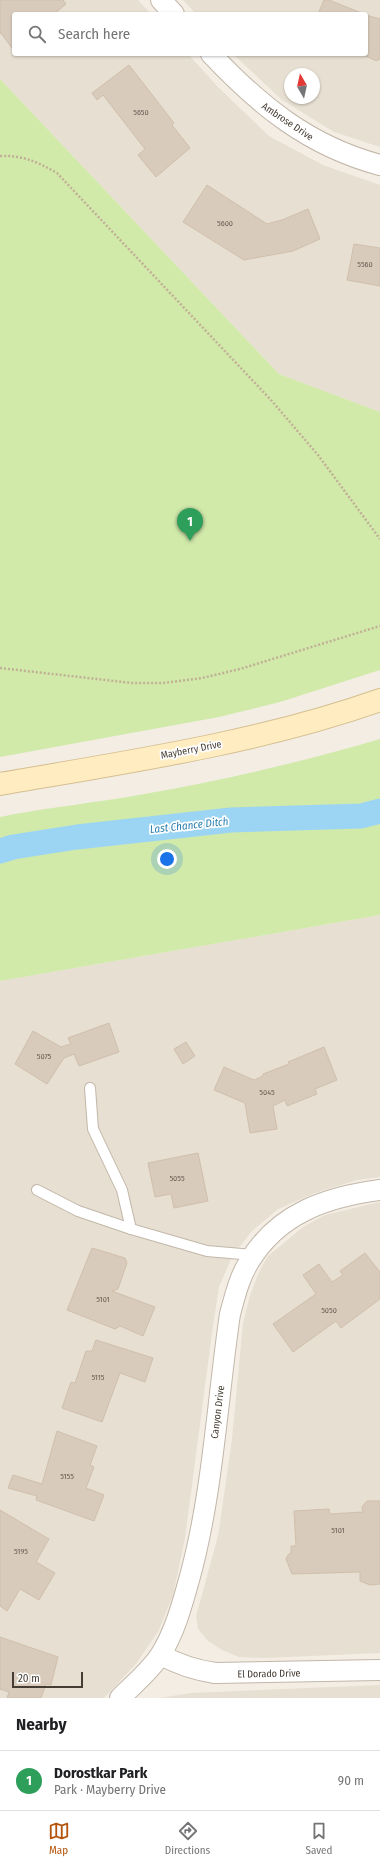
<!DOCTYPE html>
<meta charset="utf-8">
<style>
:root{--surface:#fff;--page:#f2f2f2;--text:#202124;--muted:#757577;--line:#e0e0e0;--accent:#b45309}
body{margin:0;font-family:"Fira Sans Condensed",sans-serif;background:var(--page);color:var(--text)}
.compass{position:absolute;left:284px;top:68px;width:36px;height:36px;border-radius:50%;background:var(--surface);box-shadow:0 1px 3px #0004;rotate:351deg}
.scale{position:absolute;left:12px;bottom:10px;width:71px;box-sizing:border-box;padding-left:4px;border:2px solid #453d33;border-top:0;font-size:11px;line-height:14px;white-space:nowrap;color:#453d33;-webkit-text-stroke:3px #fff;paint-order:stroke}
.you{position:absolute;left:167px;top:859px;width:14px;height:14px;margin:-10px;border:3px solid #fff;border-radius:50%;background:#1a73e8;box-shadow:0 0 0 6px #1a73e833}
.badge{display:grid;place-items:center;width:26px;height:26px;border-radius:50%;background:var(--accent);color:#fff;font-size:13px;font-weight:700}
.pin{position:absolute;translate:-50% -33px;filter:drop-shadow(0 1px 2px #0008)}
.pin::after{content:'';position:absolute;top:21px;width:14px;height:12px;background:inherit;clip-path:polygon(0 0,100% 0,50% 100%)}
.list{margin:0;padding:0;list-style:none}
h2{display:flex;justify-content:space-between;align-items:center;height:52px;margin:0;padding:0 16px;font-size:17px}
h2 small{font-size:13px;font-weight:400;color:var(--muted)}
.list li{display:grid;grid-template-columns:26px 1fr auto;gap:12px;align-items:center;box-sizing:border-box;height:60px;padding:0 16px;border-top:1px solid var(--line)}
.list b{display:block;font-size:15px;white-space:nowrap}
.list p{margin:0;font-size:13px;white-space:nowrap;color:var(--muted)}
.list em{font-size:13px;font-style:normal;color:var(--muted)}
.icon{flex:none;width:22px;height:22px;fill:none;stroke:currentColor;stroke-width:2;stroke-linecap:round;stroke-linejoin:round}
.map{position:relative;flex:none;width:380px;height:1698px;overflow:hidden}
.search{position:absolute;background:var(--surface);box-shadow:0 1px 3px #0004;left:12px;right:12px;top:12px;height:44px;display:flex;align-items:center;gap:10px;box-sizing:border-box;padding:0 14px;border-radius:4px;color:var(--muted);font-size:15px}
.sheet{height:112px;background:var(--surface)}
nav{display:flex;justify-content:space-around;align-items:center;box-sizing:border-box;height:56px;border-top:1px solid var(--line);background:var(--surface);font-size:11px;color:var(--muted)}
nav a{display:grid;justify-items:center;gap:2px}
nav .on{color:var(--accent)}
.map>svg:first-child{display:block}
.residential{fill:#e7dfd1;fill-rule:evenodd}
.green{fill:#d1eaaa}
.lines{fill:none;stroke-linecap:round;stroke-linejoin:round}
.canal{stroke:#9cd5f3;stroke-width:25}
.building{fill:#d8cbbc;stroke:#d0bfab}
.service-casing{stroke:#c2b7a9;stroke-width:12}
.minor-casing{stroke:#c2b7a9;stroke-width:22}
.secondary-casing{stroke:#d5bf91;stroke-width:24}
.path{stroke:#c1af96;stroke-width:2.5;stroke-dasharray:2 2;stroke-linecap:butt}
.service{stroke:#fff;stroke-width:10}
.minor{stroke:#fff;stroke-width:20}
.secondary{stroke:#ffecc1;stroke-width:22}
.labels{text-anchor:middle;stroke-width:3.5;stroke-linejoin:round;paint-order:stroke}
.number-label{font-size:8px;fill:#6a6055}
.street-label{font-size:10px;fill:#453d33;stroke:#fff}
.water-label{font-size:11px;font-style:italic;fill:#277dae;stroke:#fff}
</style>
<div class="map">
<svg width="380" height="1698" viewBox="0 0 380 1698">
<rect width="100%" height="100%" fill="#f3ede4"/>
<g class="residential">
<path d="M0,0H138L151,14H14V54H188L219,88L269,136L323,165L380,185V412L279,374L0,79Z"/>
<path d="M183,0H380V147L334,132L282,100L233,54H366V14H196ZM290,74H314V98H290Z"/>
<path d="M380,915V1177L357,1180L315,1193L278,1209L252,1231L233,1255L219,1287L212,1333L185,1538L173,1595L158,1632L135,1665L104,1698H0V981Z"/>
<path d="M380,1202V1653L264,1658L239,1657L222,1650L208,1641L198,1629L196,1616L218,1536L232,1439L243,1323L250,1295L259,1272L268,1256L303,1227L325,1215Z"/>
<path d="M380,1685V1698H159L191,1693Z"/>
</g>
<g class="green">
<path d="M0,79L279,374L380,412V670L280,702L219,717L0,757Z"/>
<path d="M380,739V915L0,981V817C48,807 96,803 144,794C224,780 302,762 380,739Z"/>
</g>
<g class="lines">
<path class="canal" d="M0,851L13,847L77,837L231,820L361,816L380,811"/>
</g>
<g class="building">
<path d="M0,0H63L66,4L54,14H14V46L12,48L1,33L0,34Z"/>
<path d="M324,0H329L364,14H318Z"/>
<path d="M366,15L380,19V60L378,59L377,61L360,54H366Z"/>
<path d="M129,65L174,123L172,125L190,148L156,177L138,155L145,149L103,95L97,100L92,93Z"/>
<path d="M207,185L267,224L282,220L308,209L320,239L293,251L244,260L183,222Z"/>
<path d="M354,244L380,248V286L347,280Z"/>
<path d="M109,1023L119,1052L79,1066L74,1054L64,1058L47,1084L15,1064L33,1031L61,1047L71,1044L68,1038Z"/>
<path d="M186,1042L195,1056L183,1064L174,1049Z"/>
<path d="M324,1047L337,1080L315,1089L317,1094L287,1106L285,1100L273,1106L277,1129L250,1133L245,1103L214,1090L224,1067L254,1080L263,1076V1074L289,1064L288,1062Z"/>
<path d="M198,1153L208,1201L174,1208L171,1194L155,1197L148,1163Z"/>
<path d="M92,1248L125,1258L127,1263L118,1289L112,1291L155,1307L143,1336L120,1326L115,1329L67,1310Z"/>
<path d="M365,1253L380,1272V1299L341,1328L336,1321L293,1352L273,1324L316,1294L303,1275L319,1264L332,1282L343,1275L340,1271Z"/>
<path d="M96,1340L153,1358L145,1382L120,1373L102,1422L62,1408L71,1382L75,1383L86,1351H92Z"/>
<path d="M57,1431L97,1446L90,1465L94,1467L86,1488L104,1495L94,1521L36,1500L37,1496L8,1488L13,1475L42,1484Z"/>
<path d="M367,1501H380V1584L370,1585L360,1581V1572L292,1574L286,1559L288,1555L291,1553V1546H296L294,1511L329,1509L330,1514L363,1512L362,1507Z"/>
<path d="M0,1510L49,1539L36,1562L55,1573L39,1600L20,1589L7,1611L0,1606Z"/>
<path d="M0,1637L58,1657L51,1685L46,1684L41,1698H7L9,1692L0,1689Z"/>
</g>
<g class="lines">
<defs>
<g id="service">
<path d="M90,1088L93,1129L122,1190L131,1229"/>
<path d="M37,1190L78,1211L131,1229L207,1251L253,1255"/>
</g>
<g id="minor">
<path d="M161,0L174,14"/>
<path d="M211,54C260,106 309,146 380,165"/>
<path d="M161,1655C179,1665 195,1670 215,1673L380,1670"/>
<path d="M120,1698C134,1684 151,1670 161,1654C175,1631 182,1605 189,1580C213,1494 217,1402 230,1314C235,1296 239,1278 249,1262C278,1213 327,1197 380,1190"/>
</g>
<path id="secondary" d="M0,784C127,762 258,743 380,700"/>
</defs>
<use href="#service" class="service-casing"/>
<use href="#minor" class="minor-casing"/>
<use href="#secondary" class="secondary-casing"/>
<g class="path">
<path d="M0,156C22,155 38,162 57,173L271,400L318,455L380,539"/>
<path d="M0,668L132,683H163L202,678L240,669L380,626"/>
</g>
<use href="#service" class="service"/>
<use href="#minor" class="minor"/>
<use href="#secondary" class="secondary"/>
</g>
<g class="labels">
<g class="number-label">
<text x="141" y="115">5650</text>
<text x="225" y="226">5600</text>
<text x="365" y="267">5560</text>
<text x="44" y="1059">5075</text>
<text x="267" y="1095">5045</text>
<text x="177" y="1181">5055</text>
<text x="103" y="1302">5101</text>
<text x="329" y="1313">5050</text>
<text x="98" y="1380">5115</text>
<text x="67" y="1479">5155</text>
<text x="338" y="1533">5101</text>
<text x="21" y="1554">5195</text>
</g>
<g class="street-label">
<text transform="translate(288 121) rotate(34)" y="4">Ambrose Drive</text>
<text transform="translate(191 749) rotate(-11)" y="4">Mayberry Drive</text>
<text transform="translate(217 1412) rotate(-83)" y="4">Canyon Drive</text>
<text transform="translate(269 1673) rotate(-1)" y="4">El Dorado Drive</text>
</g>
<g class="water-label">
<text transform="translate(189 825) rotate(-6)" y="4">Last Chance Ditch</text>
</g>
</g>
</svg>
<svg class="compass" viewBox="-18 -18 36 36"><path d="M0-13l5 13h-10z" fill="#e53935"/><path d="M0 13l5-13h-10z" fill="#757577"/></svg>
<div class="scale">20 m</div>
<div class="you"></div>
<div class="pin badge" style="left:190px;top:541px;background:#2e9e5b">1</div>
<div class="search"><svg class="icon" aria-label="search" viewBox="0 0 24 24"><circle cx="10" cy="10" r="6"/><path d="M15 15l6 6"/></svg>Search here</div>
</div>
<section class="sheet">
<h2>Nearby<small></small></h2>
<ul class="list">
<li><span class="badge" style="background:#2e9e5b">1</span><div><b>Dorostkar Park</b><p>Park · Mayberry Drive</p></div><em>90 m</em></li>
</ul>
</section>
<nav>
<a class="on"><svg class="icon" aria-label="map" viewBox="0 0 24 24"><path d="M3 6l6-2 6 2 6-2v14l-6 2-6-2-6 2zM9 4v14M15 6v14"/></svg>Map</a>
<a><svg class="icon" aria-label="directions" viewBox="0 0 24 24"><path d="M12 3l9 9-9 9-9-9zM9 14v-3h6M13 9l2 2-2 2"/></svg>Directions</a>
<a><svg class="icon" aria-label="saved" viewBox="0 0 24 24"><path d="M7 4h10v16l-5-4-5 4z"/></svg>Saved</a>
</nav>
